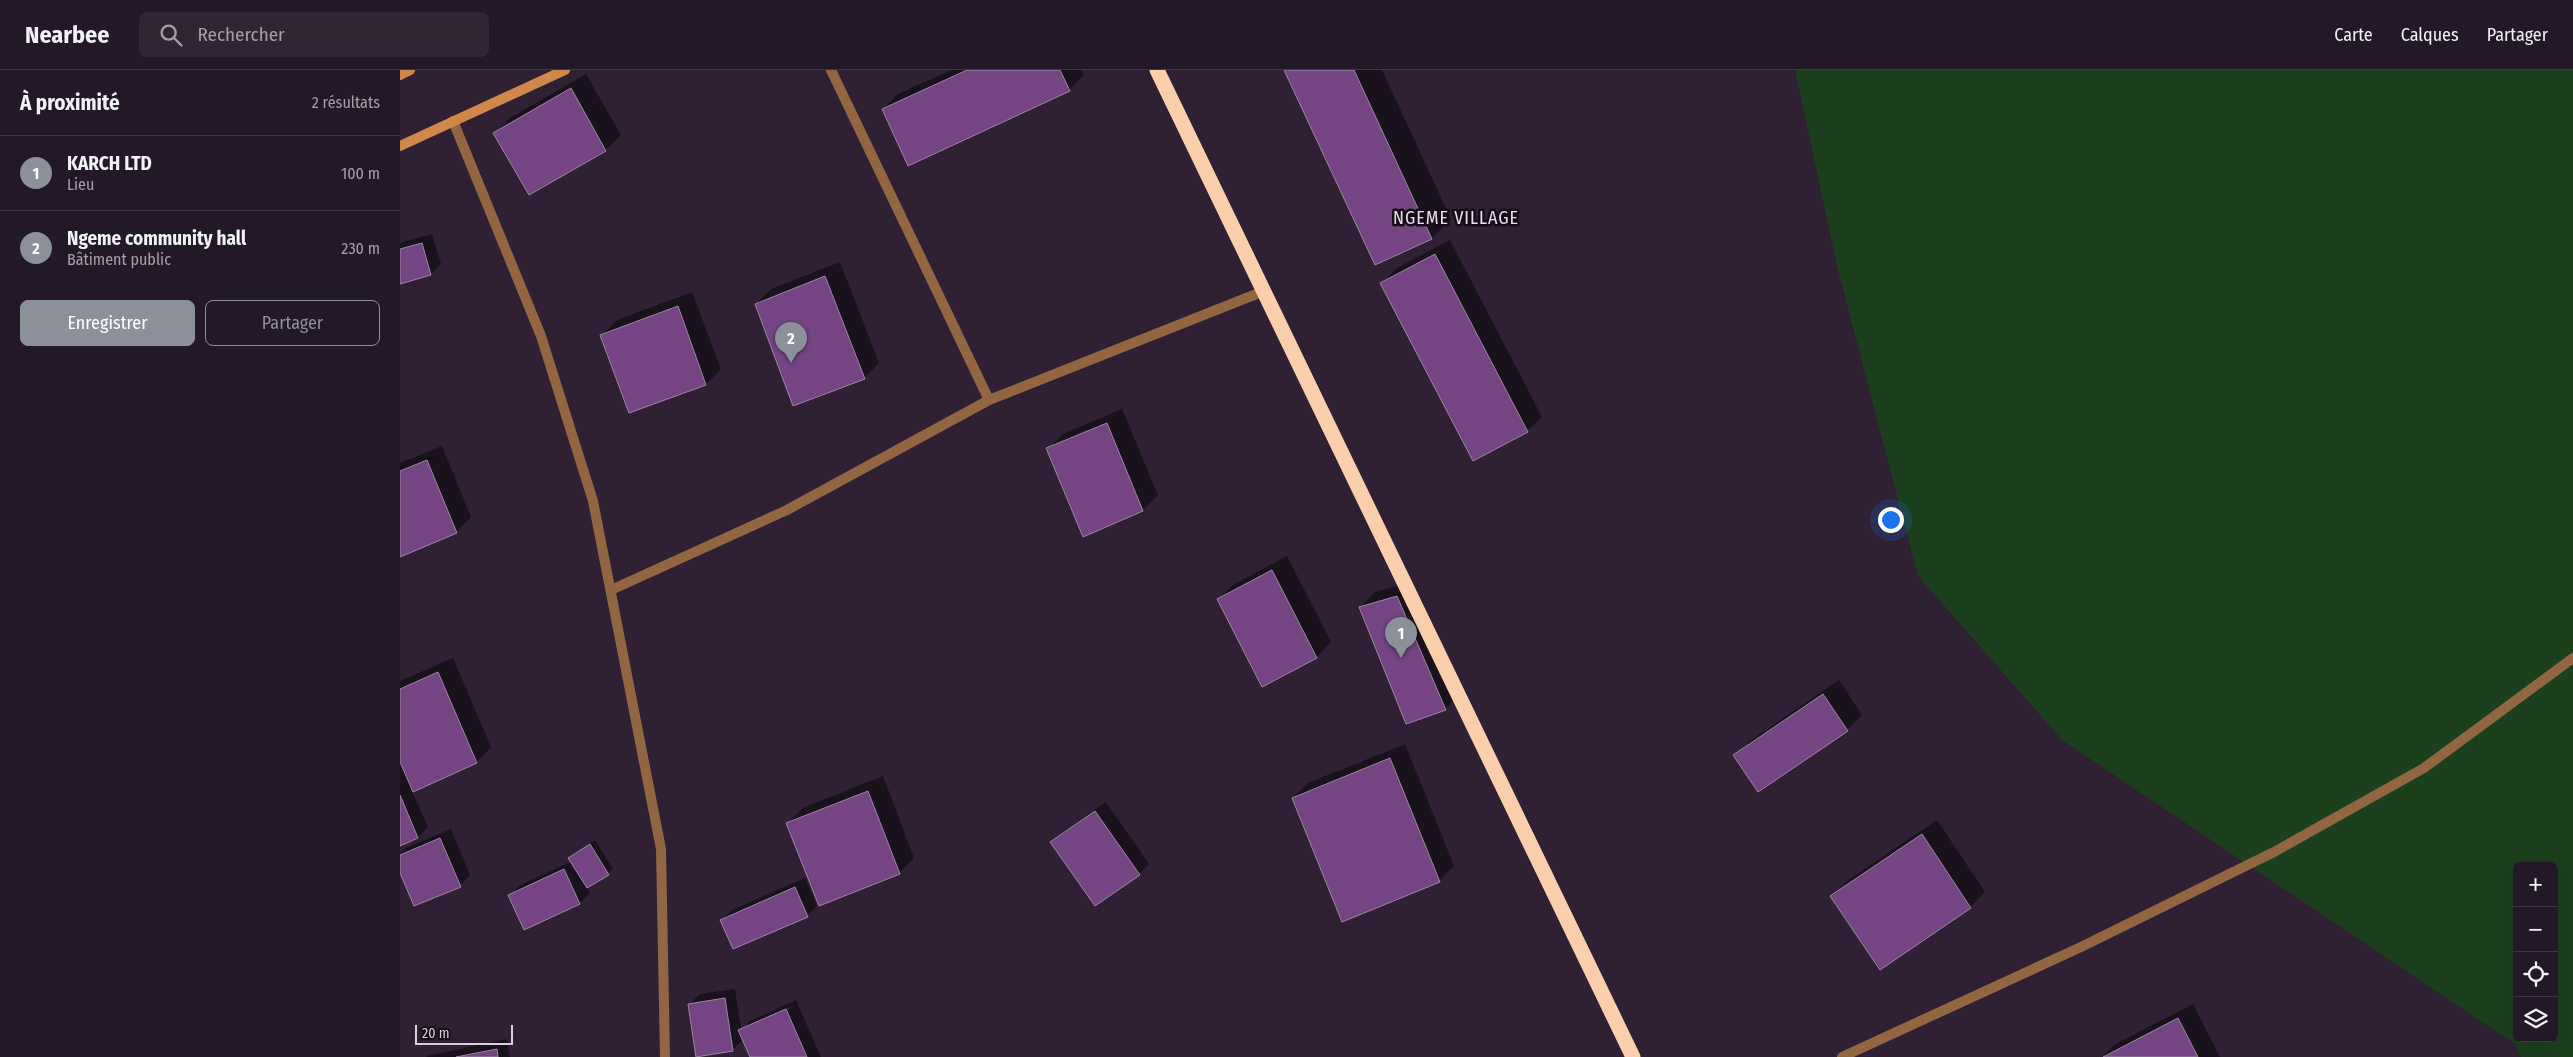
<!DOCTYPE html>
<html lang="fr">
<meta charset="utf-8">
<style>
:root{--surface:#231827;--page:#2f2533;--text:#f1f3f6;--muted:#a3a0a7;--line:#403744;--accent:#8c9099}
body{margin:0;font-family:"Fira Sans Condensed",sans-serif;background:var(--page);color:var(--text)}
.controls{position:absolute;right:15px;bottom:15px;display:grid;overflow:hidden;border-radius:8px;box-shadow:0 5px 20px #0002}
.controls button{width:45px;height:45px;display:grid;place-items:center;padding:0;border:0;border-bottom:1px solid var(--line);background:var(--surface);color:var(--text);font:25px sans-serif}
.scale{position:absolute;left:15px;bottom:12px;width:98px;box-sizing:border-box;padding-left:5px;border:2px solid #dad0dd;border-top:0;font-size:14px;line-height:18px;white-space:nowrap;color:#dad0dd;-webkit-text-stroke:4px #140d16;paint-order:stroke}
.you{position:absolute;left:1490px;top:449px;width:18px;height:18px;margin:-12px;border:4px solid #fff;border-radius:50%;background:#1a73e8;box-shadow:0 0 0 8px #1a73e833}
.badge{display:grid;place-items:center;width:32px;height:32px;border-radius:50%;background:var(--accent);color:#fff;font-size:16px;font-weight:700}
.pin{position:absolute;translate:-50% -41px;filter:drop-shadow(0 1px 2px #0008)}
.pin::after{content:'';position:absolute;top:26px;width:18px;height:15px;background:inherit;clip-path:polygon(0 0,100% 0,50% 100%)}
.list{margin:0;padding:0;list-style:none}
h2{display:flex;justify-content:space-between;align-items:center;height:65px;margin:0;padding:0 20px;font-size:21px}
h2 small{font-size:16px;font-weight:400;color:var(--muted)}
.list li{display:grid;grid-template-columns:32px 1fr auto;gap:15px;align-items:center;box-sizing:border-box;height:75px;padding:0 20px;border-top:1px solid var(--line)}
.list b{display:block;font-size:19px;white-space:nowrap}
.list p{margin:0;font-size:16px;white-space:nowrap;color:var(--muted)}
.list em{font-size:16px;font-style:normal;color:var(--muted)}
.actions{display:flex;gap:10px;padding:15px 20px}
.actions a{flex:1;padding:11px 0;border:1px solid var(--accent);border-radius:8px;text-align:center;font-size:18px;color:var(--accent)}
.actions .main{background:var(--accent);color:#fff}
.icon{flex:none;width:28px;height:28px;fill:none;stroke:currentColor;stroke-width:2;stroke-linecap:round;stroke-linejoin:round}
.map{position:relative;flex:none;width:2173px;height:987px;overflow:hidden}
header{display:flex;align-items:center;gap:30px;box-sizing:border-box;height:70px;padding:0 25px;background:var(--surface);border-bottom:1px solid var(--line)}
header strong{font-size:24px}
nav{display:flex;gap:28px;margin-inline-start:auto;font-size:18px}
.search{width:350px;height:45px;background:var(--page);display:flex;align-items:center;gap:12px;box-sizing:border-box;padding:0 18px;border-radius:8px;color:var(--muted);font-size:19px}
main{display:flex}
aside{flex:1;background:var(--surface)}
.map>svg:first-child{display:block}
.green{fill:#1c3f1e;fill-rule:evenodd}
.shadow{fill:#0007;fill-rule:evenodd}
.building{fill:#744483;stroke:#9b88a1}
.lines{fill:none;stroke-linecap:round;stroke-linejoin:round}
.street{stroke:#926641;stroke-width:10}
.secondary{stroke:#cf884a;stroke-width:10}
.highway{stroke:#fbcfac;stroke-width:15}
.labels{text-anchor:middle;stroke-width:5;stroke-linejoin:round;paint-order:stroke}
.quarter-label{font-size:18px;letter-spacing:1px;fill:#efdaf5;stroke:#140d16}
</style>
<header>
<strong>Nearbee</strong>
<div class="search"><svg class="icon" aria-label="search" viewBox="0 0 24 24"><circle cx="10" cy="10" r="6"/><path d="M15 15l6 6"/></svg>Rechercher</div>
<nav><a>Carte</a><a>Calques</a><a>Partager</a></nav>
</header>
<main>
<aside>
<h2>À proximité<small>2 résultats</small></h2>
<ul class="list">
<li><span class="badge">1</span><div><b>KARCH LTD</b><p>Lieu</p></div><em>100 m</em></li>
<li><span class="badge">2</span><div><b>Ngeme community hall</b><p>Bâtiment public</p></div><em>230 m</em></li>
</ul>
<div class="actions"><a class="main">Enregistrer</a><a>Partager</a></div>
</aside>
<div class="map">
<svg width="2173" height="987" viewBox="0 0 2173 987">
<rect width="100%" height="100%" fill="#2f2034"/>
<path class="green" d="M1395,0H2173V987H2121L2115,974L1662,670L1518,506L1437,196ZM2117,796H2154V968H2117Z"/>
<g class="shadow">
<path d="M552,0H681L684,5L669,20L483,39L498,24Z"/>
<path d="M886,0H982L1051,149L1032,168L976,194Z"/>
<path d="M186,4L221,65L206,80L129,123L95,63L110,48Z"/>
<path d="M32,164L41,194L31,204L0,213V173Z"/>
<path d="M1050,170L1142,347L1127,361L982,213L997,198Z"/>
<path d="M440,192L479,293L464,308L356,234L371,219Z"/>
<path d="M292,222L321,299L306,314L230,342L202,265L217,250Z"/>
<path d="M722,339L758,425L743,440L684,466L648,379L663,364Z"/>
<path d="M42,376L71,447L56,462L0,485V393Z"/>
<path d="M887,486L931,572L917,587L862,615L818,529L833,515Z"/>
<path d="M1012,512L1060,624L1045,639L960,537L975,522Z"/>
<path d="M53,588L91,677L77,692L12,721L28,757L18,767L0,775V611Z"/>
<path d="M1439,610L1462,645L1447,660L1359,720L1335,686L1350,671Z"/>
<path d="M1005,674L1054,796L1039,811L893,728L908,713Z"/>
<path d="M483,706L514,788L499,803L388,753L403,738Z"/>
<path d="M706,732L749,794L739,804L652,773L662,763Z"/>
<path d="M1537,750L1585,822L1570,837L1432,826L1447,811Z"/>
<path d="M51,759L70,805L60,815L0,799V784L6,778Z"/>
<path d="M195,770L213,799L187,817L190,823L180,833L124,858L109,826L119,816L172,791L170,788L175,783Z"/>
<path d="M405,808L417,836L407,846L322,850L332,840Z"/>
<path d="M335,919L341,960L350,951L396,930L421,987H351L344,969L332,980L290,934L300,924ZM391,936L392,938L350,957V954Z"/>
<path d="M1793,934L1820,987H1702L1714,975Z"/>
<path d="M107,969L110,987H26L27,986Z"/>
</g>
<g class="building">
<path d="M567,0H660L670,21L508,96L482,39Z"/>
<path d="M884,0H954L1032,169L975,195Z"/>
<path d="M171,18L206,81L129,125L93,63Z"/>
<path d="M22,173L31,205L0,214V179Z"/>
<path d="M1035,184L1128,362L1073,391L980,213Z"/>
<path d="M425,206L465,309L393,336L355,234Z"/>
<path d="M278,236L306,315L229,343L200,265Z"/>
<path d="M707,353L743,441L683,467L646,378Z"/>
<path d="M27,390L57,463L0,487V401Z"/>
<path d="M872,500L917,588L862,617L817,529Z"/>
<path d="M997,526L1046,640L1006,654L959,537Z"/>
<path d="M38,602L77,693L13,722L0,692V619Z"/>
<path d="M1423,624L1448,661L1358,722L1333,685Z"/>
<path d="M990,688L1040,812L942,852L892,728Z"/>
<path d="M468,721L500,804L419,836L386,753Z"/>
<path d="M0,725L18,768L0,776Z"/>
<path d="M695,741L740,805L695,836L650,772Z"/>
<path d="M1522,764L1571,838L1480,900L1430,826Z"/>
<path d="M40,768L61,817L14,836L0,803V785Z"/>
<path d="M190,774L209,805L187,818L168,788Z"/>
<path d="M164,799L180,834L124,860L108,825Z"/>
<path d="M395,817L408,847L333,879L320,850Z"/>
<path d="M325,928L333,981L296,987L288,934Z"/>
<path d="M386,939L407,987H350L338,960Z"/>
<path d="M1778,948L1798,987H1703Z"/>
<path d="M97,979L98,987H56Z"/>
</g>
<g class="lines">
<g class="street">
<path d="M431,0L589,330"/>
<path d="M53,51L141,266L193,431L261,779L265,987"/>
<path d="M211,520L387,440L589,330L864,221"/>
<path d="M1442,987L1681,877L1874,782L2024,698L2173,588"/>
</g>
<g class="secondary">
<path d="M0,5L10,0"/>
<path d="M0,76L165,0"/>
</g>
<path class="highway" d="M757,0L1233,987"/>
</g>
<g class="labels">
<g class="quarter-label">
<text x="1056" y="154">NGEME VILLAGE</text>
</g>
</g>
</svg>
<div class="controls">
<button>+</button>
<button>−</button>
<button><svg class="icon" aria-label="locate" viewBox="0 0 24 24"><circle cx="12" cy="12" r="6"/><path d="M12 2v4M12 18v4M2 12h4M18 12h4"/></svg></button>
<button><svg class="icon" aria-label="layers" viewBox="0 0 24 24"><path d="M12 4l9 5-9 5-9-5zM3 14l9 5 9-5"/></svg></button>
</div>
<div class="scale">20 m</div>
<div class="you"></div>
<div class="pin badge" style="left:1001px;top:588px">1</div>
<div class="pin badge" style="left:391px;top:293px">2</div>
</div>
</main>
